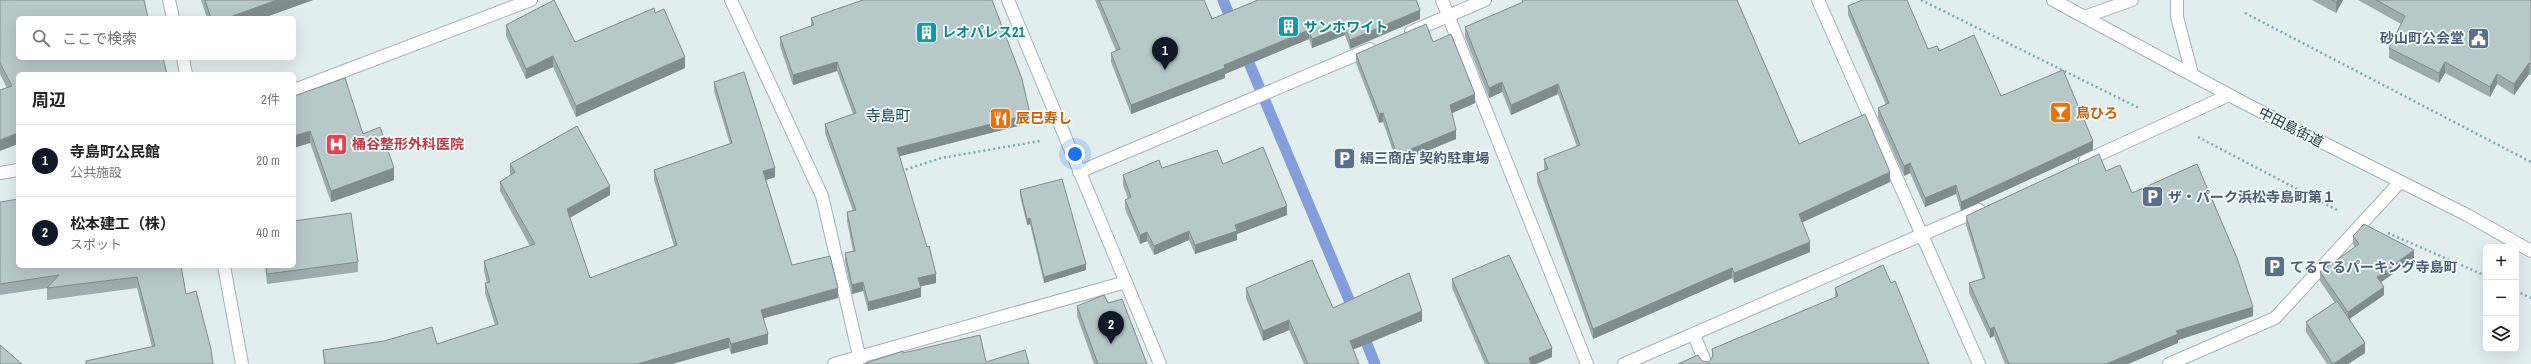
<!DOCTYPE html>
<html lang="ja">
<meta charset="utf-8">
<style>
:root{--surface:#fff;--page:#f6f6f6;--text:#222;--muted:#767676;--line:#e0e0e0;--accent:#111827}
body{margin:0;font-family:"Archivo Narrow","Noto Sans JP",sans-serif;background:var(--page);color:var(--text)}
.controls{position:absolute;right:12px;bottom:12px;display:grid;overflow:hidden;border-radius:6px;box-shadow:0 4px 16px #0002}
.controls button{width:36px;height:36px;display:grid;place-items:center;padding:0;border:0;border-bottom:1px solid var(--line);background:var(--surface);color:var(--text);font:20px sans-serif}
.you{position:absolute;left:1075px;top:154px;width:14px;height:14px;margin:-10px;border:3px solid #fff;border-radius:50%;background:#1a73e8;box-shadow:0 0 0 6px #1a73e833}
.badge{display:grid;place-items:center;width:26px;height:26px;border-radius:50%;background:var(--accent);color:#fff;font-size:13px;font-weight:700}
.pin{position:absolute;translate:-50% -33px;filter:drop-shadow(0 1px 2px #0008)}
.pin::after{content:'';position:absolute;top:21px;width:14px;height:12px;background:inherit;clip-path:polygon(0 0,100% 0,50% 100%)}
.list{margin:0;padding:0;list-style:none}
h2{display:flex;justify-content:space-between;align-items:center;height:52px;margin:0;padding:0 16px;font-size:17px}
h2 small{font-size:13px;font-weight:400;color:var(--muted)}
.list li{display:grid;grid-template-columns:26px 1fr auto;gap:12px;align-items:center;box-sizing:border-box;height:72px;padding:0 16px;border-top:1px solid var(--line)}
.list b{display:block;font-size:15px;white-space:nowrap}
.list p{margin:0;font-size:13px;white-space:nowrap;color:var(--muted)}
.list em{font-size:13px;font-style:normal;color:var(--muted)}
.icon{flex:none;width:22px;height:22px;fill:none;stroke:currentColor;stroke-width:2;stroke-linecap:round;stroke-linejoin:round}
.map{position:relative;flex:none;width:2531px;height:364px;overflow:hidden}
.search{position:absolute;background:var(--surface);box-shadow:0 4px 16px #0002;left:16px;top:16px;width:280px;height:44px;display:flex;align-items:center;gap:10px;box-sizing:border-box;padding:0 14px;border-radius:6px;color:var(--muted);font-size:15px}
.panel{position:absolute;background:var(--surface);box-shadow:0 4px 16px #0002;left:16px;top:72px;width:280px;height:196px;border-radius:6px}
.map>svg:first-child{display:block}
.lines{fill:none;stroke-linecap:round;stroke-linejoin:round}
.stream{stroke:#839eda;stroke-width:11}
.minor-casing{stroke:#a4b3b7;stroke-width:14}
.tertiary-casing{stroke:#a4b3b7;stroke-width:14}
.path{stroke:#7ea9b5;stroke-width:2.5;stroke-dasharray:2 3;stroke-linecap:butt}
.minor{stroke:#fff;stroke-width:12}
.tertiary{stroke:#fff;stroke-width:12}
.wall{fill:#9dacad}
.shaded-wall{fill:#808c8d}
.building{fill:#b7c8c9;stroke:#808c8d}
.labels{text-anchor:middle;stroke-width:3.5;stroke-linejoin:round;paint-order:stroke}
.culture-label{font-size:14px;font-weight:bold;fill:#0d838f;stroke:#f3fafa;text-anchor:start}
.service-label{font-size:14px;font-weight:bold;fill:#4e5e75;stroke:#f3fafa;text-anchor:start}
.food-label{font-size:14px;font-weight:bold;fill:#c56008;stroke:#f3fafa;text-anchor:start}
.street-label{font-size:14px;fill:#1f3841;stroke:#f3fafa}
.health-label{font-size:14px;font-weight:bold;fill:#be3a42;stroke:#f3fafa;text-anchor:start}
.neighbourhood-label{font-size:15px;fill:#194456;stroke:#f3fafa}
</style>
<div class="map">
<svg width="2531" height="364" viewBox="0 0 2531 364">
<rect width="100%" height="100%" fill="#e2edee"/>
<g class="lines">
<g class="stream">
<path d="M1223,0L1234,26"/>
<path d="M1244,51L1355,314"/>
<path d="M1361,329L1375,364"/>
</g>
<defs>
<g id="minor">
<path d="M169,0L173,18"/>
<path d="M731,0L822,196L861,364"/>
<path d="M1008,0L1160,364"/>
<path d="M1442,0L1587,364"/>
<path d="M1818,0L1979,364"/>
<path d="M1411,32L1485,0"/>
<path d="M183,58L186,74"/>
<path d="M294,90L531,0"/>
<path d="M2085,161L2229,95"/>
<path d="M1079,172L1370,49"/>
<path d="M0,173L18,170"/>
<path d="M224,266L242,364"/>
<path d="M1694,335L1706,364"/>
<path d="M834,364L1126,282"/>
<path d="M1624,364L1979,210"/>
<path d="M2169,364L2275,318L2400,182"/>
</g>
<g id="tertiary">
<path d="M2053,0L2246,104L2467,215L2531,251"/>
<path d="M2177,0V17L2192,74"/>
<path d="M2084,17L2132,0"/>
</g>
</defs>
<use href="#minor" class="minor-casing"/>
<use href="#tertiary" class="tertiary-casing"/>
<g class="path">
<path d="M1921,0L2139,108"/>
<path d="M2245,13L2531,162"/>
<path d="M2198,137L2339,211"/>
<path d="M901,171L941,158L1040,141"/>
<path d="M2388,233L2486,276"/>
<path d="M2516,291L2531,298"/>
</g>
<use href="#minor" class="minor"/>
<use href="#tertiary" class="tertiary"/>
</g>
<g class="wall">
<path d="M0,0L18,74V144L7,88L0,74Z"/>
<path d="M201,0H313L263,18H207Z"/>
<path d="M1095,0H1204L1212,19H1420L1350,49L1345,35L1312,48L1309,39L1225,74V78L1131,114L1111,62V53L1116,51Z"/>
<path d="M1522,0H1737L1799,144L1890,182L1802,222L1810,252L1734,283L1732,278L1593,339L1537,182V173L1544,170V159L1577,147L1558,94L1511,115L1502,92L1489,98L1465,37V27L1522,3Z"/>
<path d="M2312,0H2343L2336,13Z"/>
<path d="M2358,0H2531V75L2529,74L2514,95L2497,84L2490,97L2445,73L2439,83L2389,58V48L2401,24Z"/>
<path d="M1848,6L1928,49L1939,51L2001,96L2093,150L1961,211L1956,194L1925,207L1910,173L1904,176L1878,118V108L1886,105L1848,15Z"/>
<path d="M655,13L685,68L576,117L553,67L526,79L506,36V25L575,42Z"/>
<path d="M811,18L1030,123L899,156L936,283L921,286V297L868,311L863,291L852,294L845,262V253L853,251L847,221V212L853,211L825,133V124L853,114L837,71L793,85L780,46V37L811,26Z"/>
<path d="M1433,42L1475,103L1452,113L1456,139L1397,163L1383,122L1379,123L1356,63V54Z"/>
<path d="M714,82L775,177L766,180L792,265L838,298L763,318L768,344L731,354L729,348L672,364H324L323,350L437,344L495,325L485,293V283H487L484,271V261L530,246L500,191V182L511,175L510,174V164L610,195L570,218L590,278L674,246L654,180V170L730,144L714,91Z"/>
<path d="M294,96L363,134L394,180L331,202L310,143Z"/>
<path d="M1223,164L1287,215L1237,234V240L1195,254L1189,240L1154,255L1147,241L1140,244L1125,209V200L1128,199L1123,185V175L1162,168Z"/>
<path d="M2106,171L2132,193L2253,316L2178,340V343L2128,364H2005L1994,336L1990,338L1969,293V283L1983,279L1966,225V216Z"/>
<path d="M1020,190L1086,270L1044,283L1030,224L1027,225L1020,196Z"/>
<path d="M0,202L181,266L186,294L213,364H86V361L152,347L137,288L47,300V288H48L0,295Z"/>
<path d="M2353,236L2414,259L2381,282L2384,295L2349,319L2365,353L2348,364H2327L2306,332V322L2335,303L2320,281V272L2355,247L2353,244Z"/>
<path d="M358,262V272L267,284L265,266H294Z"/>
<path d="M1452,279L1552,357L1536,364H1485L1452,288Z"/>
<path d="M1246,288L1333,308L1422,321L1353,349L1359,364H1304L1289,330L1263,341L1246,298Z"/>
<path d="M1835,288L1929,364H1678L1702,361L1709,362L1712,358V349L1835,298Z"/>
<path d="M1108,303L1147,364H1094L1077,316V306Z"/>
</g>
<g class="shaded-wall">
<path d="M277,0H313L263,18H227Z"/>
<path d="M2338,0H2343L2336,13V2Z"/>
<path d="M1420,10V19L1350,49V40Z"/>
<path d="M1345,26V35L1312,48V39Z"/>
<path d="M1309,30V39L1225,74V78L1131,114V105L1224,65Z"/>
<path d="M553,56V67L526,79V69Z"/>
<path d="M685,57V68L576,117V106Z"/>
<path d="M837,62V71L793,85V75Z"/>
<path d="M2445,62V73L2439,83V73Z"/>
<path d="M2529,63V74L2514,95V84Z"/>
<path d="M2497,74V84L2490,97V87Z"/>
<path d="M1502,82V92L1489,98V88Z"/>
<path d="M1558,84V94L1511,115V105Z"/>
<path d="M1475,94V103L1450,114V105Z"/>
<path d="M1383,113V122L1379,123V114Z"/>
<path d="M1030,114V123L897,157V148Z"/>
<path d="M1456,130V139L1397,163V155Z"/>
<path d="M310,131V143L294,148V136Z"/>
<path d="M18,133V144L0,151V140Z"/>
<path d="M2093,141V150L1961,211V202Z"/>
<path d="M1910,163V173L1904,176V166Z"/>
<path d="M394,168V180L331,202V191Z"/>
<path d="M775,168V177L763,181V171Z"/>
<path d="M1890,172V182L1799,224V214Z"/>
<path d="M1956,185V194L1925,207V198Z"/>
<path d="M610,186V195L567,219V209Z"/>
<path d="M1287,206V215L1237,234V240L1195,254V245L1235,225Z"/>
<path d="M1030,218V224L1027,225V219Z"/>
<path d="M1189,231V240L1154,255V246Z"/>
<path d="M1147,232V241L1140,244V235Z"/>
<path d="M1810,242V252L1734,283V273Z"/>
<path d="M2414,250V259L2377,285V277Z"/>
<path d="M1086,264V270L1044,283V277Z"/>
<path d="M1732,268V278L1593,339V329Z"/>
<path d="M936,274V283L918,287V278Z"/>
<path d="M863,282V291L852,294V285Z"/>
<path d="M2384,287V295L2348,320V312Z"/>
<path d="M838,288V298L761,319V310Z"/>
<path d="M921,288V297L868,311V302Z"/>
<path d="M2253,307V316L2178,340V343L2128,364H2106L2176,331Z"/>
<path d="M1422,311V321L1350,351V341Z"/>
<path d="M1289,320V330L1263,341V331Z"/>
<path d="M1994,327V336L1990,338V329Z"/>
<path d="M768,334V344L731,354V344Z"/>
<path d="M729,338V348L672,364H637Z"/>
<path d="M2365,343V353L2348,364H2334Z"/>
<path d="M1552,348V357L1536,364H1529V358Z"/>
</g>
<g class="building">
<path d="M0,0H144L148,18H18V58H163L167,74H18V133L0,140V90L12,86L0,63Z"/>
<path d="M205,0H277L227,18H211Z"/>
<path d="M554,0L575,42L654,8L655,13L664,9L685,57L576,106L553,56L526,69L506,25Z"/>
<path d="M863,0H992L1022,79L1030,114L897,148L927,247L929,246L936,274L918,278L921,288L868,302L863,282L852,285L845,253L855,251L847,212L856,210L825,124L856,113L837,62L793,75L780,37L814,25L811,18Z"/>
<path d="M1099,0H1204L1212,19L1258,0H1416L1420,10L1350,40L1345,26L1312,39L1309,30L1224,65L1225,68L1131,105L1111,53L1120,49Z"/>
<path d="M1522,0H1737L1799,144L1865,114L1890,172L1799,214L1810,242L1734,273L1732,268L1593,329L1537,173L1548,169L1544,159L1580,145L1558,84L1511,105L1502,82L1489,88L1465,27L1523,2Z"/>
<path d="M1862,0H1907L1928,49L1937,46L1939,51L1974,35L2001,96L2063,70L2093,141L1961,202L1956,185L1925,198L1910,163L1904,166L1878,108L1889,103L1848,6Z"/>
<path d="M2332,0H2338L2336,2Z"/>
<path d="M2376,0H2531V65L2529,63L2514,84L2497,74L2490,87L2445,62L2439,73L2389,48L2405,16Z"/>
<path d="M1426,24L1433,42L1451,34L1475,94L1450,105L1456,130L1397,155L1383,113L1379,114L1356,54Z"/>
<path d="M744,72L775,168L763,171L792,265L830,256L838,288L761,310L768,334L731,344L729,338L637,364H325L323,350L384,341L432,327L437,344L498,324L485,283L490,282L484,261L535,244L500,182L515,172L510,164L577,126L610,186L567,209L590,278L677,245L654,170L732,143L714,82Z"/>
<path d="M345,78L363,134L380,127L394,168L331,191L310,131L294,136V96Z"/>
<path d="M1263,147L1287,206L1235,225L1237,231L1195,245L1189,231L1154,246L1147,232L1140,235L1125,200L1131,197L1123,175L1159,160L1162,168L1217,150L1223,164Z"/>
<path d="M2099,154L2106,171L2120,165L2132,193L2197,164L2237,258L2253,307L2176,331L2178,334L2106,364H2009L1994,327L1990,329L1969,283L1985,278L1966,216Z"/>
<path d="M1062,179L1086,264L1044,277L1030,218L1027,219L1020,190Z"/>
<path d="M18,199V266H181L186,294L196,291L211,349L213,364H86V361L155,346L137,277L47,288L59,275L0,284V202Z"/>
<path d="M351,213L358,262L267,274L266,266H294V221Z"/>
<path d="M2364,224L2414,250L2377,277L2384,287L2348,312L2320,272L2359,244L2353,236Z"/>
<path d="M1509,255L1552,348L1529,358L1531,364H1489L1452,279Z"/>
<path d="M1312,260L1333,308L1409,273L1422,311L1350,341L1359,364H1308L1289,320L1263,331L1246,288Z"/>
<path d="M1883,265L1891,283L1895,281L1929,364H1678L1698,355L1702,361L1709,362L1713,356L1712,349L1838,296L1835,288Z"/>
<path d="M1104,295L1108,303L1122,299L1147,364H1098L1077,306Z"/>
<path d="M2337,301L2365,343L2333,364L2306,322Z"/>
<path d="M980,335L986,362L1025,350L1029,364H863L903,351V353Z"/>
<path d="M0,345L22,364H0Z"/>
</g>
<defs>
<symbol id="building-square" viewBox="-11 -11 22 22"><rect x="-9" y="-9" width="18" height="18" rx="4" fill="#0f9aa8" stroke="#f3fafa"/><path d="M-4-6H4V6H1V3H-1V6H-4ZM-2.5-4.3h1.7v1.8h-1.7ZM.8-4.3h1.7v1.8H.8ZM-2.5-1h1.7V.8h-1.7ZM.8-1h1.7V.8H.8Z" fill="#fff"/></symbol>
<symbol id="civic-square" viewBox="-11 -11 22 22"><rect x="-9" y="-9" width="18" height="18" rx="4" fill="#5c6f8a" stroke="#f3fafa"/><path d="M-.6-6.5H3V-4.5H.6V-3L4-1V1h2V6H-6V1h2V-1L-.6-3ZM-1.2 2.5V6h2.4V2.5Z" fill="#fff"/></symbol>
<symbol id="bar-square" viewBox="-11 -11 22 22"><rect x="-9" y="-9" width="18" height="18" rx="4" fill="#e8710a" stroke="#f3fafa"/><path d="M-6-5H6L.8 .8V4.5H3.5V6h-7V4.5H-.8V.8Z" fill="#fff"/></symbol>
<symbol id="restaurant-square" viewBox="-11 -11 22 22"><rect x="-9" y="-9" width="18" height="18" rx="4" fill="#e8710a" stroke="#f3fafa"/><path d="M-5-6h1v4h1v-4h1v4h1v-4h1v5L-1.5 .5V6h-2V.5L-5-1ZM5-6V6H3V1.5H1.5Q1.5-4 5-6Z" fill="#fff"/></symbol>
<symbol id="hospital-square" viewBox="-11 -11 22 22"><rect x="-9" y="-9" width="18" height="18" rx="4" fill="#e0444e" stroke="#f3fafa"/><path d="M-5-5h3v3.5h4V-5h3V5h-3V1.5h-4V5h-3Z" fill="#fff"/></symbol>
<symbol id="parking-square" viewBox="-11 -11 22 22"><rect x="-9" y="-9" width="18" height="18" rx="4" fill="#5c6f8a" stroke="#f3fafa"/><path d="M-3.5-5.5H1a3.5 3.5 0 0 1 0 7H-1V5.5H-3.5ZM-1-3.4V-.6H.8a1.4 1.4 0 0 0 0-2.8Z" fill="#fff"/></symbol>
</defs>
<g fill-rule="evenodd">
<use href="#building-square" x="1276" y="14" width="25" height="25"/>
<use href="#building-square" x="914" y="20" width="25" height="25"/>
<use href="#civic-square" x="2466" y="26" width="25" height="25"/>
<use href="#bar-square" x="2048" y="100" width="25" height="25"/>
<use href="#restaurant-square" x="988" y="106" width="25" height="25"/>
<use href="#hospital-square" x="324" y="132" width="25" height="25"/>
<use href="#parking-square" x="1332" y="146" width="25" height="25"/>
<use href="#parking-square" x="2140" y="184" width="25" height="25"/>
<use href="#parking-square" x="2262" y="254" width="25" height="25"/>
</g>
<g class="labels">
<g class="culture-label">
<text x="1304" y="32">サンホワイト</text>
<text x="942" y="37">レオパレス21</text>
</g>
<g class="service-label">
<text x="2464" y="43" text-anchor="end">砂山町公会堂</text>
<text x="1360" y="163">絹三商店 契約駐車場</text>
<text x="2168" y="202">ザ・パーク浜松寺島町第１</text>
<text x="2290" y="272">てるてるパーキング寺島町</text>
</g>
<g class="food-label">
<text x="2076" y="118">鳥ひろ</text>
<text x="1016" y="123">辰巳寿し</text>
</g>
<g class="street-label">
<text transform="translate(2291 127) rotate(27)" y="5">中田島街道</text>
</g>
<g class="health-label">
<text x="352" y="149">桶谷整形外科医院</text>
</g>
<g class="neighbourhood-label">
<text x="888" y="121">寺島町</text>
</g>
</g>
</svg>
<div class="controls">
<button>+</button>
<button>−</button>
<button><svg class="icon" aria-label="layers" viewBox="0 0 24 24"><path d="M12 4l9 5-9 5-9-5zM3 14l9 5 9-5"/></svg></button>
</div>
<div class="you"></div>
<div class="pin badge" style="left:1165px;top:70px">1</div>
<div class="pin badge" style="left:1111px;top:344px">2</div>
<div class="search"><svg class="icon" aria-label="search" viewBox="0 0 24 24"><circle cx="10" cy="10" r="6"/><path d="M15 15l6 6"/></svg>ここで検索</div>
<section class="panel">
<h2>周辺<small>2件</small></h2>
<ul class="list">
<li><span class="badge">1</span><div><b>寺島町公民館</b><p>公共施設</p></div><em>20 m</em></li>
<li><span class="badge">2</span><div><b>松本建工（株）</b><p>スポット</p></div><em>40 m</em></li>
</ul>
</section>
</div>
